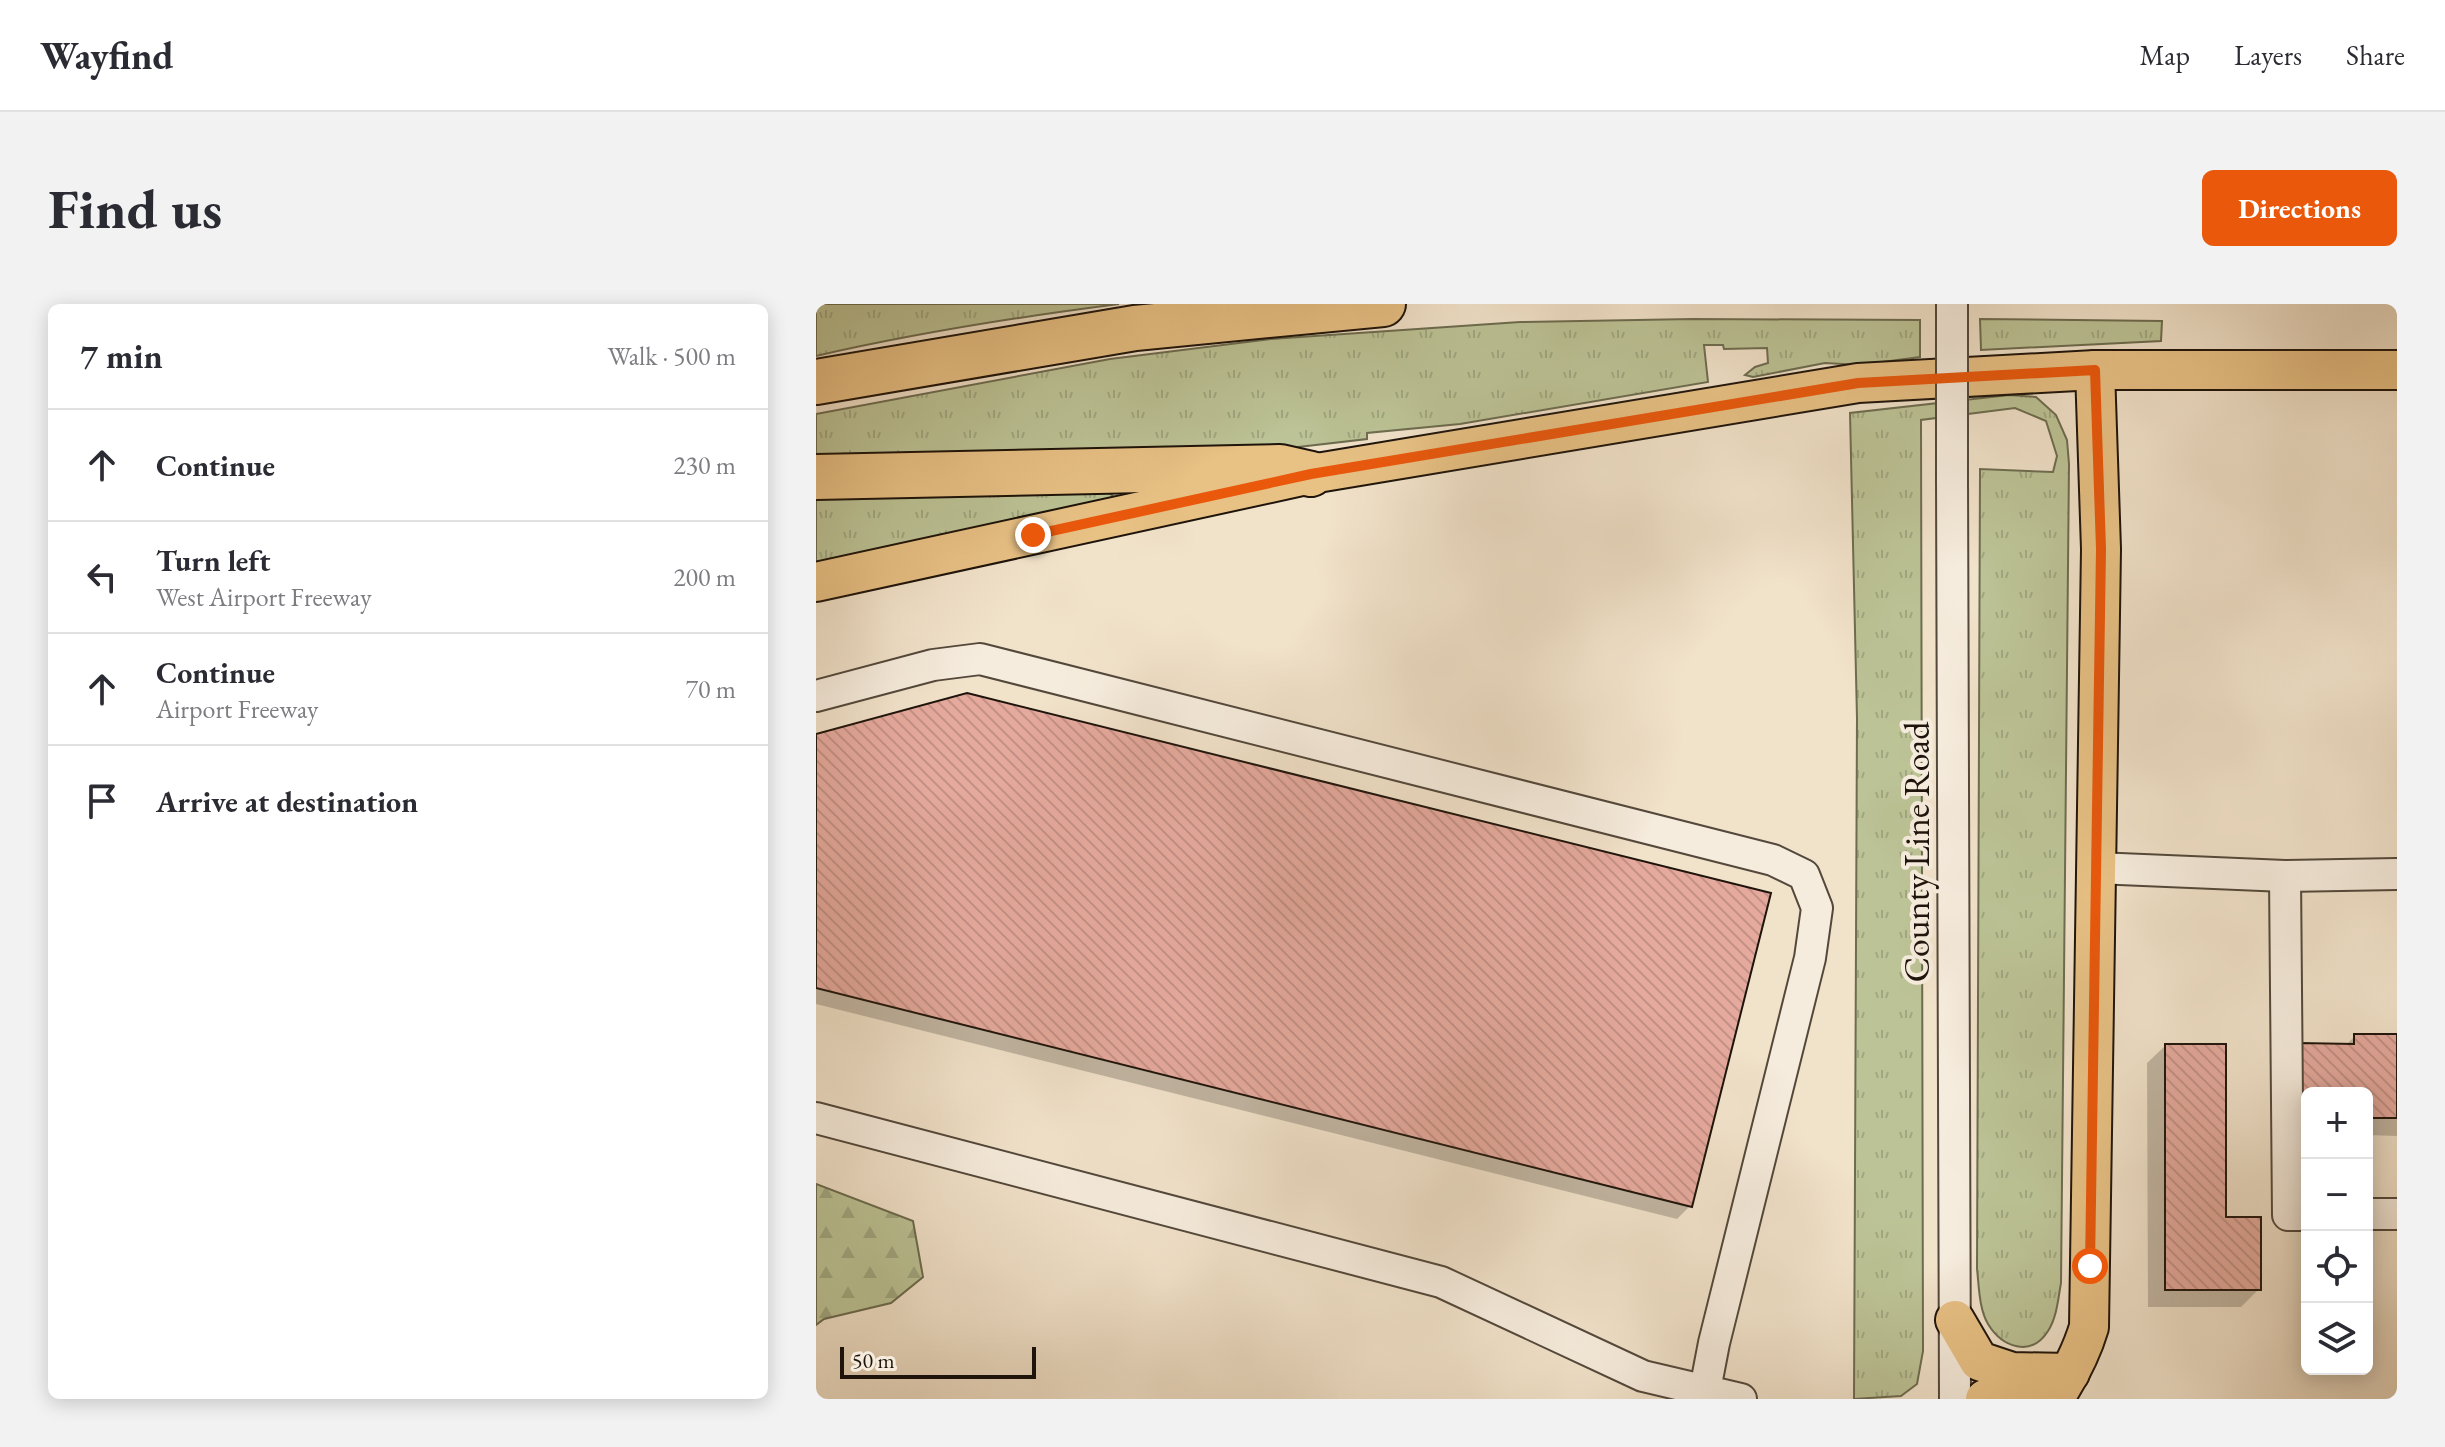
<!DOCTYPE html>
<meta charset="utf-8">
<style>
:root{--surface:#fff;--page:#f2f2f3;--text:#2b2b33;--muted:#7c7c81;--line:#e1e1e2;--accent:#ea580c}
body{margin:0;font-family:"EB Garamond",serif;background:var(--page);color:var(--text)}
.controls{position:absolute;right:24px;bottom:24px;display:grid;overflow:hidden;border-radius:12px;box-shadow:0 4px 20px #0003}
.controls button{width:72px;height:72px;display:grid;place-items:center;padding:0;border:0;border-bottom:2px solid var(--line);background:var(--surface);color:var(--text);font:40px sans-serif}
.scale{position:absolute;left:24px;bottom:20px;width:196px;box-sizing:border-box;padding-left:8px;border:4px solid #1e140b;border-top:0;font-size:22px;line-height:28px;white-space:nowrap;color:#1e140b;-webkit-text-stroke:6px #f6ecdd;paint-order:stroke}
.stop{position:absolute;width:24px;height:24px;margin:-18px;border:6px solid #ea580c;border-radius:50%;background:#fff}
.stop.end{background:#ea580c;border-color:#fff;box-shadow:0 2px 8px #0008}
.list{margin:0;padding:0;list-style:none}
h2{display:flex;justify-content:space-between;align-items:center;height:104px;margin:0;padding:0 32px;font-size:34px}
h2 small{font-size:26px;font-weight:400;color:var(--muted)}
.list li{display:grid;grid-template-columns:52px 1fr auto;gap:24px;align-items:center;box-sizing:border-box;height:112px;padding:0 32px;border-top:2px solid var(--line)}
.list b{display:block;font-size:30px;white-space:nowrap}
.list p{margin:0;font-size:26px;white-space:nowrap;color:var(--muted)}
.list em{font-size:26px;font-style:normal;color:var(--muted)}
.icon{flex:none;width:44px;height:44px;fill:none;stroke:currentColor;stroke-width:2;stroke-linecap:round;stroke-linejoin:round}
.map{position:relative;flex:none;width:1581px;height:1095px;overflow:hidden;border-radius:12px}
header{display:flex;align-items:center;gap:48px;box-sizing:border-box;height:112px;padding:0 40px;background:var(--surface);border-bottom:2px solid var(--line)}
header strong{font-size:38px}
nav{display:flex;gap:44px;margin-inline-start:auto;font-size:28px}
.intro{display:flex;align-items:center;justify-content:space-between;box-sizing:border-box;height:192px;padding:0 48px}
h1{margin:0;font-size:56px}
.button{padding:20px 36px;border-radius:12px;background:var(--accent);color:#fff;font-size:28px;font-weight:700}
main{display:flex;gap:48px;padding:0 48px}
aside{flex:1;background:var(--surface);border-radius:12px;box-shadow:0 4px 20px #0003}
.map>svg:first-child{display:block}
.grass{fill:url(#grass-tufts);stroke:#6d6c50;stroke-width:2}
.forest{fill:url(#forest-firs);stroke:#6d6c50;stroke-width:2}
.shadow{fill:#0003}
.building{fill:url(#building-back-hatch);stroke:#1e140b;stroke-width:2}
.lines{fill:none;stroke-linecap:round;stroke-linejoin:round}
.minor-casing{stroke:#53483b;stroke-width:34}
.major-casing{stroke:#1e140b;stroke-width:42}
.highway-casing{stroke:#1e140b;stroke-width:48}
.minor{stroke:#f6ecdd;stroke-width:30}
.major{stroke:#e8c185;stroke-width:38}
.highway{stroke:#e8c185;stroke-width:44}
.minor-bridge-casing{stroke:#53483b;stroke-width:34;stroke-linecap:butt}
.minor-bridge{stroke:#f6ecdd;stroke-width:30}
.route{stroke:#ea580c;stroke-width:10}
.labels{text-anchor:middle;stroke-width:8;stroke-linejoin:round;paint-order:stroke}
.street-label{font-size:36px;fill:#1e140b;stroke:#f6ecdd}
</style>
<header>
<strong>Wayfind</strong>
<nav><a>Map</a><a>Layers</a><a>Share</a></nav>
</header>
<div class="intro"><h1>Find us</h1><a class="button">Directions</a></div>
<main>
<aside>
<h2>7 min<small>Walk · 500 m</small></h2>
<ul class="list">
<li><svg class="icon" aria-label="ahead" viewBox="0 0 24 24"><path d="M12 20V5M6 11l6-6 6 6"/></svg><div><b>Continue</b></div><em>230 m</em></li>
<li><svg class="icon" aria-label="left" viewBox="0 0 24 24"><path d="M17 20v-9H6M10 6l-5 5 5 5"/></svg><div><b>Turn left</b><p>West Airport Freeway</p></div><em>200 m</em></li>
<li><svg class="icon" aria-label="ahead" viewBox="0 0 24 24"><path d="M12 20V5M6 11l6-6 6 6"/></svg><div><b>Continue</b><p>Airport Freeway</p></div><em>70 m</em></li>
<li><svg class="icon" aria-label="arrive" viewBox="0 0 24 24"><path d="M6 21V4h12l-3 4 3 4H6"/></svg><div><b>Arrive at destination</b></div></li>
</ul>
</aside>
<div class="map">
<svg width="1581" height="1095" viewBox="0 0 1581 1095">
<defs>
<pattern id="grass-tufts" width="24" height="20" patternUnits="userSpaceOnUse" patternTransform="scale(2)"><rect width="24" height="20" fill="#bcc396"/><path d="M3 7l-1-3M5 7V3M7 7l1-3M15 17l-1-3M17 17v-4M19 17l1-3" fill="none" stroke="#a1a780"/></pattern>
<pattern id="forest-firs" width="22" height="20" patternUnits="userSpaceOnUse" patternTransform="scale(2)"><rect width="22" height="20" fill="#bcc396"/><path d="M5 1l3.5 6h-7zM16 11l3.5 6h-7z" fill="#a1a780"/></pattern>
<pattern id="building-back-hatch" width="6" height="6" patternUnits="userSpaceOnUse" patternTransform="scale(2)"><rect width="6" height="6" fill="#e5a99d"/><path d="M-1 5l2 2M0 0l6 6M5-1l2 2" fill="none" stroke="#c49186"/></pattern>
</defs>
<rect width="100%" height="100%" fill="#f1e2ca"/>
<filter id="stains"><feTurbulence type="fractalNoise" baseFrequency=".0025" numOctaves="4"/><feColorMatrix values="0 0 0 0 .2 0 0 0 0 .09 0 0 0 0 .02 0 0 0 .5 -.17"/></filter>
<radialGradient id="worn" r=".72"><stop offset=".6" stop-color="#630" stop-opacity="0"/><stop offset="1" stop-color="#630" stop-opacity=".3"/></radialGradient>
<g class="grass">
<path d="M0,0H303C201,13 100,29 0,52Z"/>
<path d="M877,15L1104,16V53L1044,61L1009,59L937,73L929,71L939,63L952,59L951,44L908,45L907,41H888L892,78L644,120L551,129V135L465,145L0,157V110L294,55L455,35L704,18Z"/>
<path d="M1164,15L1346,17L1345,37L1165,46Z"/>
<path d="M1193,91L1220,93L1240,111L1251,136L1253,160L1245,979C1242,995 1241,1013 1232,1027C1215,1054 1186,1043 1172,1020C1163,1005 1163,982 1161,965L1164,165L1237,168L1241,152L1230,117L1199,104L1105,116L1107,1047L1101,1080L1085,1092L1038,1095L1041,414L1034,109Z"/>
<path d="M290,187L297,192L298,200L0,261V191Z"/>
</g>
<path class="forest" d="M0,880L97,917L107,973L75,999L8,1015L0,1021Z"/>
<g class="shadow">
<path d="M0,432L874,902L861,915L0,700Z"/>
<path d="M1581,730V832L1551,831V789H1491V831H1467V759L1530,741L1539,732H1579Z"/>
<path d="M1349,742L1408,915L1443,985L1425,1003H1332L1331,759Z"/>
</g>
<g class="building">
<path d="M151,389L955,589L876,903L0,684V430Z"/>
<path d="M1538,730H1581V814H1551V789H1491V814H1484V739L1538,740Z"/>
<path d="M1349,740H1410V913H1445V986H1349Z"/>
</g>
<g class="lines">
<defs>
<g id="minor">
<path d="M1136,172L1139,1095"/>
<path d="M0,392L117,361L164,355L957,556L988,571L1001,604L994,654L898,1039L889,1086"/>
<path d="M1280,564L1469,572L1581,570"/>
<path d="M1469,572L1472,911H1491"/>
<path d="M0,814L625,978L827,1072L925,1095"/>
<path d="M1551,910H1581"/>
</g>
<g id="major">
<path d="M0,278L495,170L1042,79L1279,66H1581"/>
<path d="M1139,1016L1163,1057L1196,1068L1254,1069"/>
<path d="M1169,1095C1193,1094 1219,1095 1239,1080"/>
<path d="M1238,1095C1253,1072 1265,1050 1273,1023L1285,245L1279,66"/>
</g>
<g id="highway">
<path d="M0,78L319,24L567,0"/>
<path d="M0,173L464,163L495,170"/>
</g>
</defs>
<use href="#minor" class="minor-casing"/>
<use href="#major" class="major-casing"/>
<use href="#highway" class="highway-casing"/>
<use href="#minor" class="minor"/>
<use href="#major" class="major"/>
<use href="#highway" class="highway"/>
<defs>
<path id="minor-bridge" d="M1136,0V172"/>
</defs>
<use href="#minor-bridge" class="minor-bridge-casing"/>
<use href="#minor-bridge" class="minor-bridge"/>
</g>
<g class="lines">
<path class="route" d="M217,231L495,170L1042,79L1279,66L1285,245L1274,962"/>
</g>
<g class="labels">
<g class="street-label">
<text transform="translate(1100 548) rotate(-90)" y="13">County Line Road</text>
</g>
</g>
<rect width="100%" height="100%" filter="url(#stains)"/>
<rect width="100%" height="100%" fill="url(#worn)"/>
</svg>
<div class="controls">
<button>+</button>
<button>−</button>
<button><svg class="icon" aria-label="locate" viewBox="0 0 24 24"><circle cx="12" cy="12" r="6"/><path d="M12 2v4M12 18v4M2 12h4M18 12h4"/></svg></button>
<button><svg class="icon" aria-label="layers" viewBox="0 0 24 24"><path d="M12 4l9 5-9 5-9-5zM3 14l9 5 9-5"/></svg></button>
</div>
<div class="scale">50 m</div>
<div class="stop" style="left:1274px;top:962px"></div>
<div class="stop end" style="left:217px;top:231px"></div>
</div>
</main>
